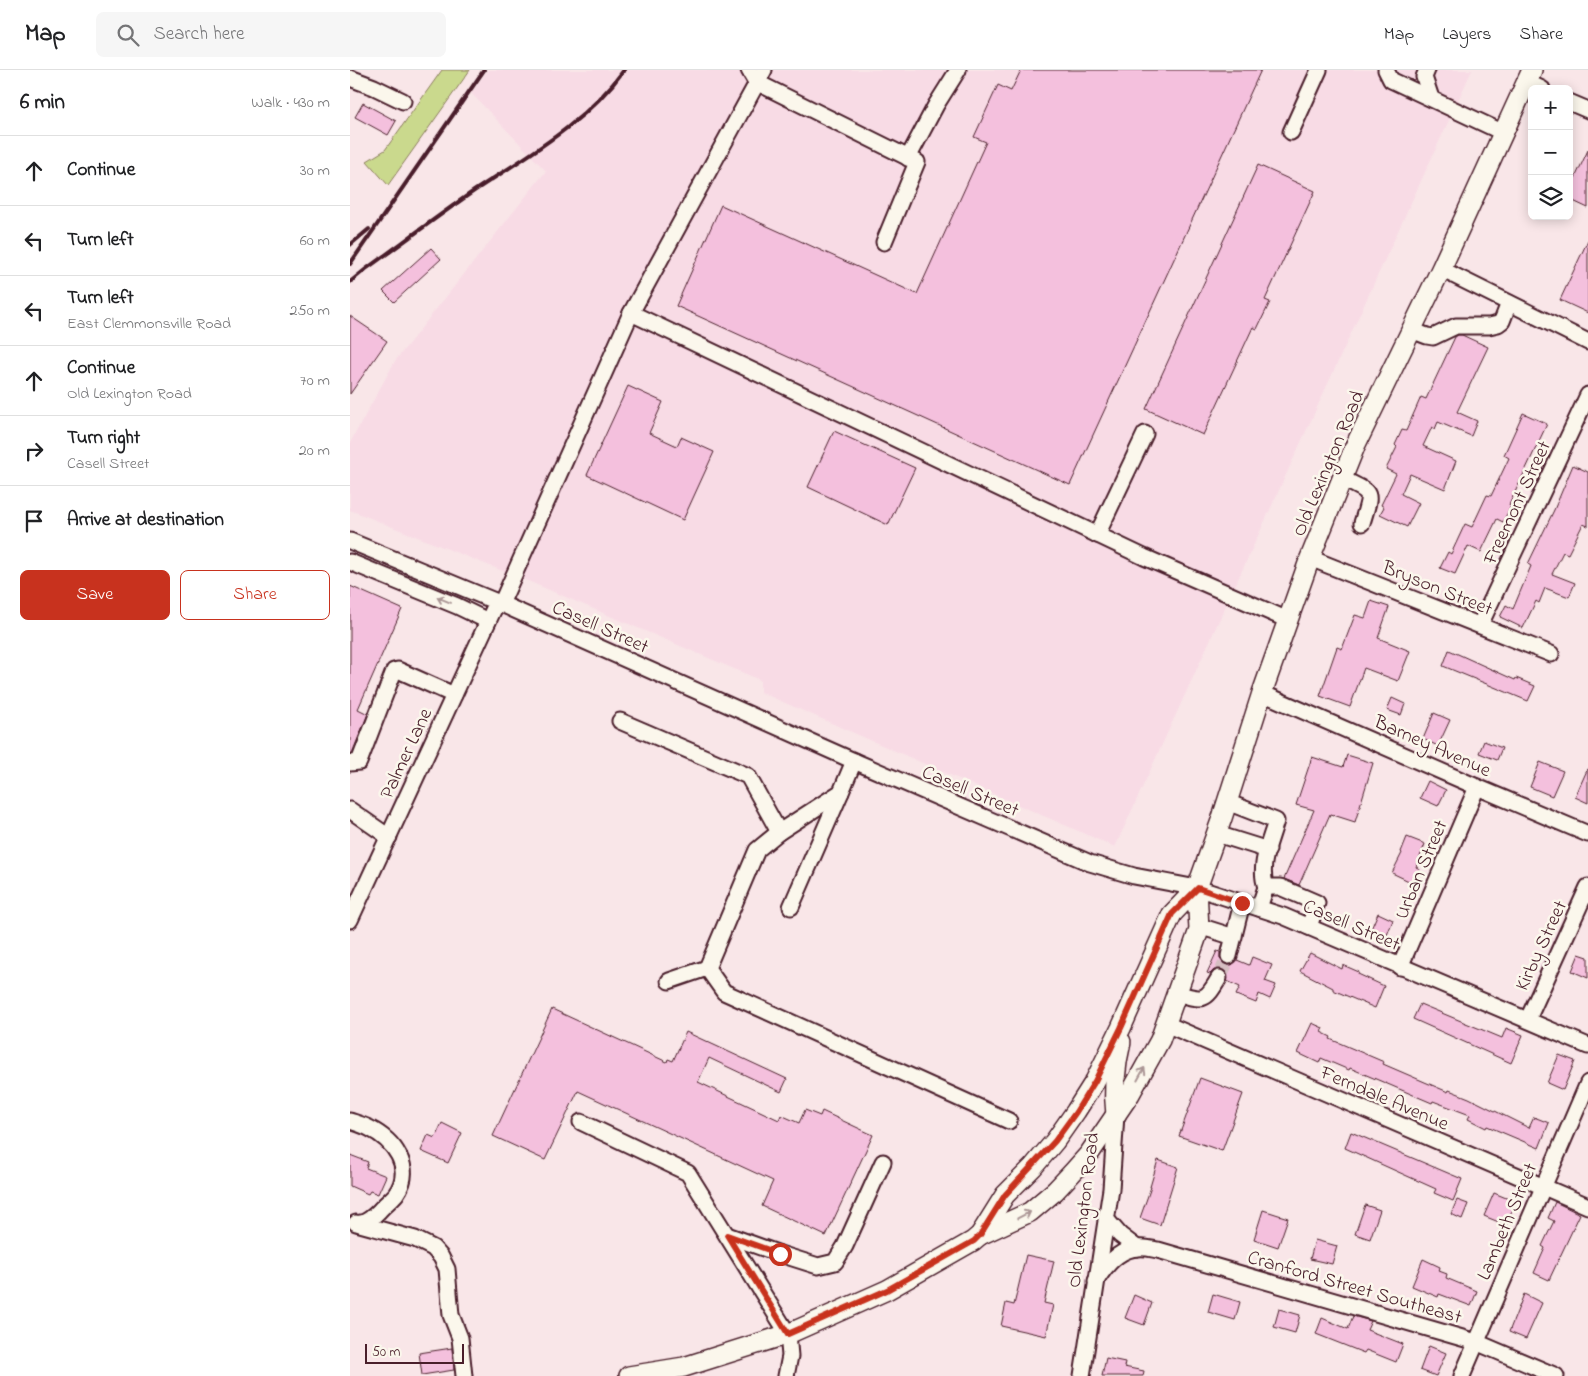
<!DOCTYPE html>
<meta charset="utf-8">
<style>
:root{--surface:#fff;--page:#f6f6f6;--text:#202124;--muted:#757577;--line:#e0e0e0;--accent:#c8321e}
body{margin:0;font-family:"Indie Flower",sans-serif;background:var(--page);color:var(--text)}
.controls{position:absolute;right:15px;top:15px;display:grid;overflow:hidden;border-radius:8px;box-shadow:0 2px 12px #0003}
.controls button{width:45px;height:45px;display:grid;place-items:center;padding:0;border:0;border-bottom:1px solid var(--line);background:var(--surface);color:var(--text);font:25px sans-serif}
.scale{position:absolute;left:15px;bottom:12px;width:99px;box-sizing:border-box;padding-left:5px;border:2px solid #4a1f2b;border-top:0;font-size:14px;line-height:18px;white-space:nowrap;color:#4a1f2b;-webkit-text-stroke:4px #fbf7ec;paint-order:stroke}
.stop{position:absolute;width:15px;height:15px;margin:-11px;border:4px solid #c8321e;border-radius:50%;background:#fff}
.stop.end{background:#c8321e;border-color:#fff;box-shadow:0 1px 5px #0008}
.list{margin:0;padding:0;list-style:none}
h2{display:flex;justify-content:space-between;align-items:center;height:65px;margin:0;padding:0 20px;font-size:21px}
h2 small{font-size:16px;font-weight:400;color:var(--muted)}
.list li{display:grid;grid-template-columns:32px 1fr auto;gap:15px;align-items:center;box-sizing:border-box;height:70px;padding:0 20px;border-top:1px solid var(--line)}
.list b{display:block;font-size:19px;white-space:nowrap}
.list p{margin:0;font-size:16px;white-space:nowrap;color:var(--muted)}
.list em{font-size:16px;font-style:normal;color:var(--muted)}
.actions{display:flex;gap:10px;padding:15px 20px}
.actions a{flex:1;padding:11px 0;border:1px solid var(--accent);border-radius:8px;text-align:center;font-size:18px;color:var(--accent)}
.actions .main{background:var(--accent);color:#fff}
.icon{flex:none;width:28px;height:28px;fill:none;stroke:currentColor;stroke-width:2;stroke-linecap:round;stroke-linejoin:round}
.map{position:relative;flex:none;width:1238px;height:1306px;overflow:hidden}
header{display:flex;align-items:center;gap:30px;box-sizing:border-box;height:70px;padding:0 25px;background:var(--surface);border-bottom:1px solid var(--line)}
header strong{font-size:24px}
nav{display:flex;gap:28px;margin-inline-start:auto;font-size:18px}
.search{width:350px;height:45px;background:var(--page);display:flex;align-items:center;gap:12px;box-sizing:border-box;padding:0 18px;border-radius:8px;color:var(--muted);font-size:19px}
main{display:flex}
aside{flex:1;background:var(--surface)}
.map>svg:first-child{display:block}
.built{fill:#f8dbe5}
.green{fill:#cad98d;stroke:#8a7c5c}
.building{fill:#f4c0dd;stroke:#4a1f2b}
.lines{fill:none;stroke-linecap:round;stroke-linejoin:round}
.minor-tunnel{stroke:#d6bec2;stroke-width:15;stroke-dasharray:15 8;stroke-linecap:butt}
.minor-casing{stroke:#4a1f2b;stroke-width:19}
.major-casing{stroke:#4a1f2b;stroke-width:22}
.minor{stroke:#fbf7ec;stroke-width:15}
.major{stroke:#fbf7ec;stroke-width:19}
.rail{stroke:#4a1f2b;stroke-width:4}
.oneway{stroke:#ab9695}
.route{stroke:#c8321e;stroke-width:6}
.labels{text-anchor:middle;stroke-width:5;stroke-linejoin:round;paint-order:stroke}
.street-label{font-size:20px;fill:#4a1f2b;stroke:#fbf7ec}
</style>
<header>
<strong>Map</strong>
<div class="search"><svg class="icon" aria-label="search" viewBox="0 0 24 24"><circle cx="10" cy="10" r="6"/><path d="M15 15l6 6"/></svg>Search here</div>
<nav><a>Map</a><a>Layers</a><a>Share</a></nav>
</header>
<main>
<aside>
<h2>6 min<small>Walk · 430 m</small></h2>
<ul class="list">
<li><svg class="icon" aria-label="ahead" viewBox="0 0 24 24"><path d="M12 20V5M6 11l6-6 6 6"/></svg><div><b>Continue</b></div><em>30 m</em></li>
<li><svg class="icon" aria-label="left" viewBox="0 0 24 24"><path d="M17 20v-9H6M10 6l-5 5 5 5"/></svg><div><b>Turn left</b></div><em>60 m</em></li>
<li><svg class="icon" aria-label="left" viewBox="0 0 24 24"><path d="M17 20v-9H6M10 6l-5 5 5 5"/></svg><div><b>Turn left</b><p>East Clemmonsville Road</p></div><em>250 m</em></li>
<li><svg class="icon" aria-label="ahead" viewBox="0 0 24 24"><path d="M12 20V5M6 11l6-6 6 6"/></svg><div><b>Continue</b><p>Old Lexington Road</p></div><em>70 m</em></li>
<li><svg class="icon" aria-label="right" viewBox="0 0 24 24"><path d="M7 20v-9h11M14 6l5 5-5 5"/></svg><div><b>Turn right</b><p>Casell Street</p></div><em>20 m</em></li>
<li><svg class="icon" aria-label="arrive" viewBox="0 0 24 24"><path d="M6 21V4h12l-3 4 3 4H6"/></svg><div><b>Arrive at destination</b></div></li>
</ul>
<div class="actions"><a class="main">Save</a><a>Share</a></div>
</aside>
<div class="map">
<svg width="1238" height="1306" viewBox="0 0 1238 1306">
<rect width="100%" height="100%" fill="#f9e6e8"/>
<filter id="ink" filterUnits="userSpaceOnUse"><feTurbulence type="fractalNoise" baseFrequency=".02" numOctaves="2"/><feDisplacementMap in="SourceGraphic" scale="10" xChannelSelector="R" yChannelSelector="G"/><feConvolveMatrix kernelMatrix="1 2 1 2 8 2 1 2 1" color-interpolation-filters="sRGB"/></filter>
<g filter="url(#ink)">
<path class="built" d="M138,0H1122L765,777L410,622V610L178,511L0,440V373L45,291L196,101L121,23Z"/>
<path class="green" d="M92,0H120L38,115L17,91L35,80Z"/>
<g class="building">
<path d="M671,0H911L720,415L326,236L371,135L567,224L636,72L624,67L648,15L661,21Z"/>
<path d="M13,33L46,51L38,65L5,47Z"/>
<path d="M1238,80V138L1219,129V106L1225,108Z"/>
<path d="M908,95L965,121L915,230L920,232L907,259L903,257L853,365L796,339Z"/>
<path d="M1238,170V243L1210,230Z"/>
<path d="M81,178L91,189L44,232L33,221Z"/>
<path d="M0,246L37,271L0,324Z"/>
<path d="M1108,265H1112L1138,277L1107,342L1127,351L1121,366L1088,352L1085,359L1082,357L1073,376L1106,391L1095,419L1060,404L1051,424L1069,433L1057,457L1030,444L1034,437L1031,435L1046,404L1036,399L1047,377L1045,375L1052,360L1056,361L1071,327L1076,329L1105,267Z"/>
<path d="M278,316L313,332L299,363L327,376L331,367L364,382L333,450L237,405Z"/>
<path d="M1173,343L1197,354L1159,435L1161,436L1153,452L1147,449L1131,482L1118,476L1105,504L1090,498L1098,482L1101,484L1115,454L1122,457L1137,425L1141,426L1159,388L1154,385Z"/>
<path d="M484,361L565,398L538,455L458,417Z"/>
<path d="M1223,395L1238,402V456L1233,454L1218,484L1213,482L1202,504L1225,513L1219,527L1195,518L1189,533L1186,531L1173,558L1150,547L1156,535L1163,539L1181,496L1178,494L1204,440Z"/>
<path d="M0,516L52,539L8,639L18,644L2,683L0,684Z"/>
<path d="M1021,531L1039,537L1028,568L1060,581L1048,611L1014,598L1000,637L970,626L987,577L992,579L1005,545L1015,548Z"/>
<path d="M1099,580L1165,610L1166,608L1185,616L1178,631L1093,596Z"/>
<path d="M1042,628L1055,634L1051,645L1037,640Z"/>
<path d="M1084,643L1100,650L1088,676L1073,669Z"/>
<path d="M1134,671L1152,678L1147,690L1129,683Z"/>
<path d="M997,685L1023,693L1005,752L980,744L949,815L934,809L964,740L946,735L962,687L993,697Z"/>
<path d="M1190,692L1213,701L1202,726L1180,717Z"/>
<path d="M1238,698V733L1225,727Z"/>
<path d="M1078,711L1096,720L1088,736L1070,728Z"/>
<path d="M1057,767L1075,774L1066,797L1070,799L1063,813L1042,803L1052,783L1051,782Z"/>
<path d="M1028,843L1043,850L1037,865L1021,859Z"/>
<path d="M867,881L870,882V889L876,895H882L887,890L899,895L902,887L922,895L915,911L926,915L920,929L909,924L906,933L886,925L890,917L877,911V904L874,900L869,899L864,900L860,904L857,903Z"/>
<path d="M960,883L992,899L993,895L1009,902L1008,904L1034,916L1025,938L983,920V918L950,901Z"/>
<path d="M1229,884L1238,887V908L1222,901Z"/>
<path d="M1070,934L1152,968L1156,958L1173,965L1161,993L1063,949Z"/>
<path d="M202,939L317,992L318,989L323,991L336,962L437,1009L431,1022L359,988L348,1012L429,1050L431,1045L449,1053L455,1040L470,1046L472,1041L523,1065L476,1166L412,1136L423,1111L228,1021L195,1090L143,1066Z"/>
<path d="M962,953L973,958L971,962L981,967L980,969L1034,992L1033,994L1098,1022L1099,1020L1119,1028L1179,1058L1184,1047L1199,1053L1189,1078L1137,1056L1136,1058L1118,1049L1120,1045L1083,1031L1082,1033L1000,998L999,1000L971,988L969,993L948,983Z"/>
<path d="M1209,985L1225,991L1213,1020L1197,1013Z"/>
<path d="M850,1008L893,1024L872,1081L829,1066Z"/>
<path d="M92,1053L112,1063L98,1093L71,1081L78,1065L85,1068Z"/>
<path d="M1001,1062L1112,1109L1103,1131L1084,1123L1086,1119L995,1078Z"/>
<path d="M0,1085L18,1092L16,1098L36,1106L28,1124L20,1121L18,1124L0,1116Z"/>
<path d="M808,1090L828,1097L810,1155L790,1148L801,1117H800Z"/>
<path d="M1144,1123L1166,1132L1156,1155L1134,1146Z"/>
<path d="M1107,1130L1118,1134L1112,1149L1101,1144Z"/>
<path d="M1205,1132L1230,1144L1199,1210L1184,1203L1195,1178L1192,1176L1204,1151L1198,1148Z"/>
<path d="M1015,1135L1030,1140L1020,1169L1005,1164Z"/>
<path d="M913,1140L938,1148L928,1177L904,1169Z"/>
<path d="M965,1170L987,1176L982,1194L960,1189Z"/>
<path d="M676,1185L704,1191L694,1233L703,1235L696,1266L651,1256L656,1233L664,1235Z"/>
<path d="M1073,1189L1090,1197L1089,1201L1097,1204L1096,1208L1127,1221L1121,1236L1089,1224L1088,1227L1062,1216Z"/>
<path d="M863,1224L890,1232L885,1250L858,1242Z"/>
<path d="M1174,1224L1192,1233L1176,1269L1159,1262Z"/>
<path d="M784,1225L802,1233L794,1255L775,1248Z"/>
<path d="M929,1239L950,1245L945,1263L924,1257Z"/>
<path d="M1003,1246L1021,1251L1017,1260L1053,1274L1046,1292L1016,1280L1014,1283L966,1264L972,1248L998,1259Z"/>
<path d="M1079,1276L1096,1283L1086,1306L1070,1300Z"/>
<path d="M102,1278L104,1300L72,1305L69,1283Z"/>
<path d="M756,1288L775,1292L774,1297L794,1301L793,1306H752Z"/>
</g>
<g class="lines">
<path class="minor-tunnel" d="M869,908L879,886"/>
<defs>
<g id="minor">
<path d="M399,0L406,12L567,92L534,172"/>
<path d="M414,0L281,243L794,487L938,550"/>
<path d="M1036,0L1041,10L1154,63"/>
<path d="M1077,0L1074,7L1081,28"/>
<path d="M0,8L24,17L53,31"/>
<path d="M1177,12L1192,19"/>
<path d="M1219,32L1238,40"/>
<path d="M941,62L969,0"/>
<path d="M558,88L586,35L608,0"/>
<path d="M1091,199L1238,272"/>
<path d="M1061,260L1077,266L1083,267L1106,256H1139L1148,254L1152,251L1159,233"/>
<path d="M993,409C1023,424 1022,420 1012,453"/>
<path d="M747,465L795,364"/>
<path d="M0,471L147,532L504,691L740,793L784,806L847,818L933,846L1238,976"/>
<path d="M960,488L1201,584"/>
<path d="M0,492L107,536L138,551"/>
<path d="M151,534L281,243"/>
<path d="M1130,555L1238,325"/>
<path d="M912,623L1127,717L1238,764"/>
<path d="M270,651L398,706L429,762"/>
<path d="M504,691L491,722L429,762L407,780L357,898L374,922L659,1051"/>
<path d="M0,693L9,692L44,601L48,600L104,625"/>
<path d="M877,732L926,751C920,772 908,796 916,817L909,838"/>
<path d="M0,740L39,767"/>
<path d="M867,764L918,780"/>
<path d="M916,817H930L967,833L959,857"/>
<path d="M441,837L491,722"/>
<path d="M0,850L147,532"/>
<path d="M849,856L884,867"/>
<path d="M879,886L892,833"/>
<path d="M1050,897L1127,717"/>
<path d="M319,911L357,898"/>
<path d="M827,923C853,931 855,932 869,908"/>
<path d="M1178,949L1238,817"/>
<path d="M816,954L1238,1136"/>
<path d="M0,1051C6,1053 13,1055 19,1058C43,1070 65,1097 46,1124C41,1130 34,1135 29,1141C23,1147 15,1155 6,1153"/>
<path d="M231,1052L338,1103L438,1264L440,1286L436,1306"/>
<path d="M756,1149L770,1165L787,1178"/>
<path d="M10,1154L65,1169L83,1178L91,1187L97,1199L101,1245L110,1268L114,1306"/>
<path d="M377,1165L430,1184L468,1196L485,1192L495,1176L533,1092"/>
<path d="M746,1211C755,1196 769,1179 788,1178C795,1177 802,1179 808,1180L1126,1272L1206,1306"/>
<path d="M732,1306L761,1119L766,1045"/>
<path d="M1112,1306L1238,1013"/>
</g>
<g id="major">
<path d="M766,1045C763,1021 765,996 771,972"/>
<path d="M630,1165L680,1142L705,1121L722,1103L739,1084L780,1024L810,970L849,860L847,818L872,748L912,623L960,488L1006,374L1091,199L1182,0"/>
<path d="M279,1306L334,1297L438,1264L537,1220L623,1171L630,1165L655,1125L683,1097L705,1071L726,1041L745,1011L771,958L822,844L847,818"/>
</g>
</defs>
<use href="#minor" class="minor-casing"/>
<use href="#major" class="major-casing"/>
<use href="#minor" class="minor"/>
<use href="#major" class="major"/>
<g class="rail">
<path d="M0,175L19,159"/>
<path d="M0,194L134,0"/>
<path d="M0,212L16,199C52,173 88,146 124,121C178,85 235,54 274,0"/>
</g>
</g>
<defs><path id="oneway-shaft" d="M-6 0H5M1.5-3L5.5 0L1.5 3" fill="none" stroke-width="1.6" stroke-linecap="round" stroke-linejoin="round" transform="scale(1.25)"/></defs>
<g class="oneway">
<use href="#oneway-shaft" transform="translate(94 530) rotate(-158)"/>
<use href="#oneway-shaft" transform="translate(791 1004) rotate(-61)"/>
<use href="#oneway-shaft" transform="translate(674 1145) rotate(-27)"/>
</g>
</g>
<g class="lines" filter="url(#ink)">
<path class="route" d="M430,1184L377,1165L438,1264L537,1220L624,1171L630,1165L655,1125L705,1071L726,1042L745,1011L771,958L822,844L848,818L892,833"/>
</g>
<g class="labels">
<g class="street-label">
<text transform="translate(977 393) rotate(-67)" y="7">Old Lexington Road</text>
<text transform="translate(1166 432) rotate(-65)" y="7">Freemont Street</text>
<text transform="translate(1088 517) rotate(22)" y="7">Bryson Street</text>
<text transform="translate(251 556) rotate(24)" y="7">Casell Street</text>
<text transform="translate(1083 675) rotate(24)" y="7">Barney Avenue</text>
<text transform="translate(55 683) rotate(-65)" y="7">Palmer Lane</text>
<text transform="translate(621 720) rotate(23)" y="7">Casell Street</text>
<text transform="translate(1070 799) rotate(-67)" y="7">Urban Street</text>
<text transform="translate(1002 854) rotate(23)" y="7">Casell Street</text>
<text transform="translate(1190 875) rotate(-65)" y="7">Kirby Street</text>
<text transform="translate(1035 1027) rotate(23)" y="7">Ferndale Avenue</text>
<text transform="translate(732 1140) rotate(-83)" y="7">Old Lexington Road</text>
<text transform="translate(1156 1151) rotate(-67)" y="7">Lambeth Street</text>
<text transform="translate(1005 1216) rotate(16)" y="7">Cranford Street Southeast</text>
</g>
</g>
</svg>
<div class="controls">
<button>+</button>
<button>−</button>
<button><svg class="icon" aria-label="layers" viewBox="0 0 24 24"><path d="M12 4l9 5-9 5-9-5zM3 14l9 5 9-5"/></svg></button>
</div>
<div class="scale">50 m</div>
<div class="stop" style="left:430px;top:1184px"></div>
<div class="stop end" style="left:892px;top:833px"></div>
</div>
</main>
